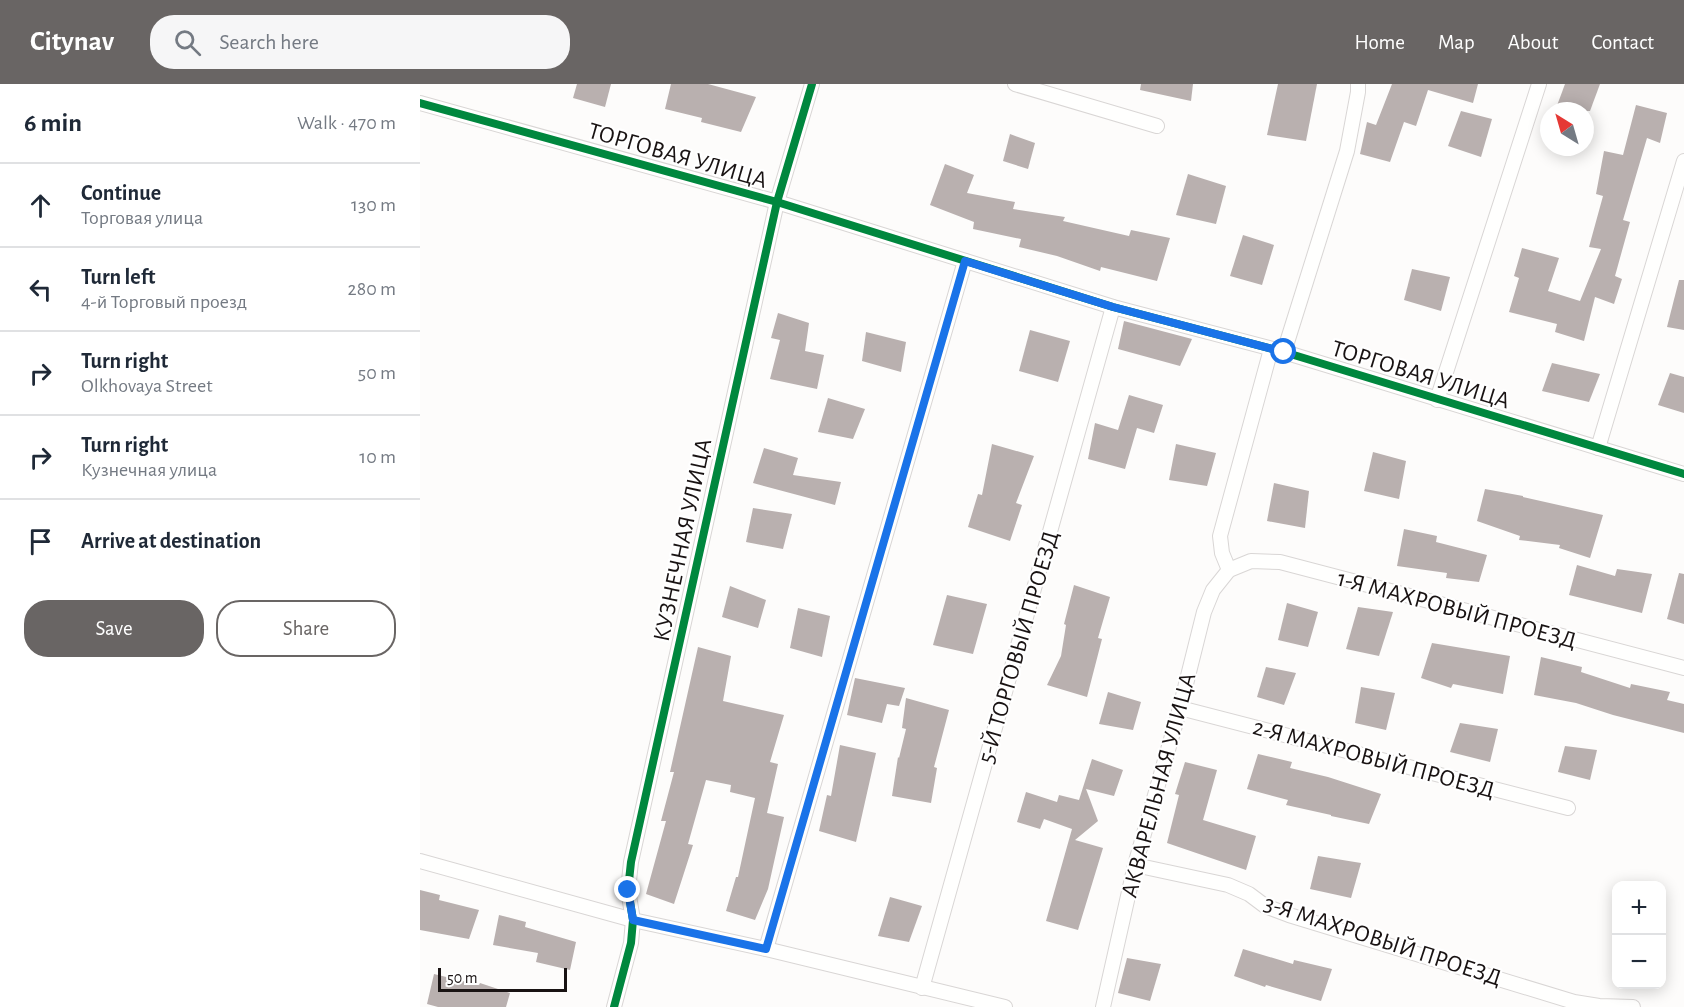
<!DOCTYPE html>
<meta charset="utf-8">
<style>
:root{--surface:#fff;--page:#f6f6f7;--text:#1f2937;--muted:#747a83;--line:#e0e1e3;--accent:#696564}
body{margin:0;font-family:"Alegreya Sans",sans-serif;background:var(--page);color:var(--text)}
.controls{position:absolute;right:18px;bottom:18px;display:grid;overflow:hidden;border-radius:12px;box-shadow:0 3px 15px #0003}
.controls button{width:54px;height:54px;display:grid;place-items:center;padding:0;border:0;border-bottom:2px solid var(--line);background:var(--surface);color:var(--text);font:30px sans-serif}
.compass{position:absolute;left:1120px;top:18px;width:54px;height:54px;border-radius:50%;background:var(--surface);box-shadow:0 3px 15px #0003;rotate:323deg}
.scale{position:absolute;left:18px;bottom:15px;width:129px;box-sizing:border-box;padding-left:6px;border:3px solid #191313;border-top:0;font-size:16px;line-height:21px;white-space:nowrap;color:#191313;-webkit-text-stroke:4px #fff;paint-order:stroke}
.stop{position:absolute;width:18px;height:18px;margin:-14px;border:4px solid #1a73e8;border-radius:50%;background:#fff}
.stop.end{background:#1a73e8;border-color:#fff;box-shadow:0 2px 6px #0008}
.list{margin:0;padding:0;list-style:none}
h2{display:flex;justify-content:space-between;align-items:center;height:78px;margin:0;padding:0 24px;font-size:26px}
h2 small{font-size:20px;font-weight:400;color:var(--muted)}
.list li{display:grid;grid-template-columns:39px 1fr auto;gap:18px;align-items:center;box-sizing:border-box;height:84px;padding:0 24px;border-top:2px solid var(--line)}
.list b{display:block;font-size:22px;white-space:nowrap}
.list p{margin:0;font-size:20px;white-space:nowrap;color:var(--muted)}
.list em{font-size:20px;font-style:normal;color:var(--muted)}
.actions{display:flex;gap:12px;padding:18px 24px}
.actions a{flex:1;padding:14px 0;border:2px solid var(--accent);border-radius:24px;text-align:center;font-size:21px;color:var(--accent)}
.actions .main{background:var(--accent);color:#fff}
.icon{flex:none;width:33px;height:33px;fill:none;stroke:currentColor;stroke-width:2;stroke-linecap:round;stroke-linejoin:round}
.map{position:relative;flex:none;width:1264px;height:923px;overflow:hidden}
header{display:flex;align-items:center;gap:36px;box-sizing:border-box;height:84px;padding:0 30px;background:var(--accent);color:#fff}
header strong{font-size:28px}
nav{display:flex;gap:33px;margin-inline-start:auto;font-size:21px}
.search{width:420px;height:54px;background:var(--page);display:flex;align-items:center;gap:15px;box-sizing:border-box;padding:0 21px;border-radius:24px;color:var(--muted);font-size:22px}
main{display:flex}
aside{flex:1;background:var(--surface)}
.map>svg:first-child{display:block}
.building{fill:#b9b0af}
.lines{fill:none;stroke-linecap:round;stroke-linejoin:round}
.minor-casing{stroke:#d9d6d5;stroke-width:16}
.minor{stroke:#fffffe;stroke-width:14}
.cycleway-casing{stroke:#fff;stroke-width:11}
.cycleway{stroke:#00873e;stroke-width:8}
.route{stroke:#1a73e8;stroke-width:8}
.labels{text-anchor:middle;stroke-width:4.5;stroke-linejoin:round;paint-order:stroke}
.street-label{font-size:24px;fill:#191313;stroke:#fff}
</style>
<header>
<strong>Citynav</strong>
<div class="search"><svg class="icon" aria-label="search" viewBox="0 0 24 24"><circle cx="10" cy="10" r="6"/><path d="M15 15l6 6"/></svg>Search here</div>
<nav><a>Home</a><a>Map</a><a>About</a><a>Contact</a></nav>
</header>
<main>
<aside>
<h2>6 min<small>Walk · 470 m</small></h2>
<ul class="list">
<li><svg class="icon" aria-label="ahead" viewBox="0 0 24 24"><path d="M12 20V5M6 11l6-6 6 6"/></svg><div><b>Continue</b><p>Торговая улица</p></div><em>130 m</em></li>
<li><svg class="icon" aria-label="left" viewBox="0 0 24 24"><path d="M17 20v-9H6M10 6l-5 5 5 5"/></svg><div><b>Turn left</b><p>4-й Торговый проезд</p></div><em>280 m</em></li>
<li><svg class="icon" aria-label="right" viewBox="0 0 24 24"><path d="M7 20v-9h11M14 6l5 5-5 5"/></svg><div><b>Turn right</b><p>Olkhovaya Street</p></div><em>50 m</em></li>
<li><svg class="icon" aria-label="right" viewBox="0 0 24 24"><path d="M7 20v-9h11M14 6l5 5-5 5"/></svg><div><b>Turn right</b><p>Кузнечная улица</p></div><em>10 m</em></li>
<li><svg class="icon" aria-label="arrive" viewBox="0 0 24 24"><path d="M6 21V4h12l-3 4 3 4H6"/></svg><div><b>Arrive at destination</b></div></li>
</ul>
<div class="actions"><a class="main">Save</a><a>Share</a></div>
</aside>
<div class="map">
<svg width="1264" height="923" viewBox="0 0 1264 923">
<rect width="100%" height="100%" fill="#fdfcfb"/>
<g class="building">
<path d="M157,0H191L185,23L153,14Z"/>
<path d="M251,0H288L336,13L321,48L281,38L282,34L245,25Z"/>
<path d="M721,0H773L771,17L720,6Z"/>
<path d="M858,0H897L886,57L847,51Z"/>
<path d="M972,0H1058L1053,19L1008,6L996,42L984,38L970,78L940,70L947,38L956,41Z"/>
<path d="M1145,0H1180L1170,27H1135Z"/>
<path d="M1216,21L1247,29L1240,59L1227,54L1203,136L1210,138L1195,192L1202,195L1194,220L1175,213L1164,257L1135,248L1137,240L1089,228L1099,194L1094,192L1102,164L1139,174L1128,207L1160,217L1181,165L1169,163L1183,112L1176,110L1184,67L1203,71Z"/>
<path d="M1041,27L1072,35L1061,73L1028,62Z"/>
<path d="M590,50L615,59L608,85L583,77Z"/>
<path d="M525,80L554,91L547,109L595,118L593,125L645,133L643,137L709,152L711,146L750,154L737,197L681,183L680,187L637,172L599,163L601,155L553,145L554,138L510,121Z"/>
<path d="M768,90L806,102L796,140L756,131Z"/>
<path d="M823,151L854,161L842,201L810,192Z"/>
<path d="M992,185L1030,193L1021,227L984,216Z"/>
<path d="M1259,196H1264V246L1247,243Z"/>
<path d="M358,229L389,239L385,267L404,271L397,305L350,295L360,256L351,254Z"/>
<path d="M704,237L772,255L760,282L698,265Z"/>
<path d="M610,246L650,257L638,298L599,287Z"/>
<path d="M446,248L486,258L481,288L442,277Z"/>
<path d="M1132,279L1180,290L1169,318L1122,307Z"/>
<path d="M1250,289L1264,293V329L1238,321Z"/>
<path d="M709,311L743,321L734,349L717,344L705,385L668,375L675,339L698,346Z"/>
<path d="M408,314L445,325L433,355L398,348Z"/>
<path d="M572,360L614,372L596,419L602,421L590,457L548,443L558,410L562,411Z"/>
<path d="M756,360L796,369L787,402L749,396Z"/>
<path d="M344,364L378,374L373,391L421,398L415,421L333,399Z"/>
<path d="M953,368L986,377L979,415L944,407Z"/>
<path d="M854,399L889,407L885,444L847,437Z"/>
<path d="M1065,405L1103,412V413L1183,431L1170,474L1139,464L1140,461L1099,456L1100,452L1057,437Z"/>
<path d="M333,424L372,430L363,465L326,458Z"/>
<path d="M984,445L1017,452L1016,458L1067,471L1059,498L1026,494L1027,489L977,482Z"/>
<path d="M1157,481L1195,492L1197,485L1232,490L1222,529L1149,511Z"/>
<path d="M1259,489L1264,490V540L1247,535Z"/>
<path d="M654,501L690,513L678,554L682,555L667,613L627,601L641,572L646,541L644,540Z"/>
<path d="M310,502L346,516L338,544L302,533Z"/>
<path d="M527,511L567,520L553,570L513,561Z"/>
<path d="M867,519L898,528L888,563L858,556Z"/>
<path d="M938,523L973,528L959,572L926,565Z"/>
<path d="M378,524L410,532L402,573L370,564Z"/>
<path d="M1012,559L1090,572L1083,610L1033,600L1031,604L1001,594Z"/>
<path d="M278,563L311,572L303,617L364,631L350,678L358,680L347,729L364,733L348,805L335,836L306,827L316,793H318L335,714L310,708L311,701L286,696L268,760L273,761L254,820L226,810L246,737H241L254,688H250Z"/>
<path d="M1121,573L1162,583L1161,588L1210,604L1211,600L1250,608L1247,616L1264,620V649L1193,631L1156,619L1114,611Z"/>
<path d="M846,583L876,589L864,621L837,613Z"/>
<path d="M435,594L485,604L479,622L467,620L462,639L427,631Z"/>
<path d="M941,603L975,609L966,646L935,639Z"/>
<path d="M688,608L721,618L713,646L679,640Z"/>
<path d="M486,614L529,626L514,683L517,684L511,719L472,712L478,673L479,674L486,645L482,644Z"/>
<path d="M1040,639L1078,645L1070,678L1030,668Z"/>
<path d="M420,661L456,669L436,758L399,747L407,711L411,712Z"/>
<path d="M1145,662L1177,666L1170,696L1138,688Z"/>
<path d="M838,670L872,678L870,684L908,693L961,710L949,740L911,732V731L866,721L868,716L827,705Z"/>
<path d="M672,675L703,686L694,712L666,705L678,737L655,756L683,764L658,846L626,837L652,745L624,735L620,745L597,738L606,708L637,718L639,711L659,716Z"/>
<path d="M765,678L797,686L783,736L836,752L826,786L747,759L759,711L755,710Z"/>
<path d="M898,772L941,779L931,814L890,805Z"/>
<path d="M0,806L20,811L19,816L59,826L49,855L0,846Z"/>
<path d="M470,813L502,822L489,858L458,852Z"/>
<path d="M79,831L106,838L105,843L156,858L150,886L116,878L118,869L73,861Z"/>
<path d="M823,865L873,880L874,876L912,885L901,917L846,901L845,903L814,892Z"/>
<path d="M707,874L741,880L730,917L698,909Z"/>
<path d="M14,890L59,901L60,899L90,909L86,923H18L7,920Z"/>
</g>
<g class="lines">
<defs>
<g id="minor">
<path d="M595,0L737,42"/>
<path d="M0,19L357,118L693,223L864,268L1264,390"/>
<path d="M864,268L927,67L938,8V0"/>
<path d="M1017,316L1119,0"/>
<path d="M1178,364L1264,77"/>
<path d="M809,486L802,469L800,452L851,265"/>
<path d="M760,624L1148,724"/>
<path d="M0,777L213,836L346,865L585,923"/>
<path d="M715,781L808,801L829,810L845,822L869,831L1154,918L1179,922L1213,923"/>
<path d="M346,865L545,177"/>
<path d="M502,904L693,223"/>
<path d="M194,923L211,859L213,836L208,806L211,778L357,118L392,0"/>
<path d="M683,923L715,781L760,624L784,528L793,506L809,486L831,477L860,478L1264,584"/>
</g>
</defs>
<use href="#minor" class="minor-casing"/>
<use href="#minor" class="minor"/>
<defs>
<g id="cycleway">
<path d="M0,19L357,118L693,223L864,268L1264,390"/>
<path d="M194,923L211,859L213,836L208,806L211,778L357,118L392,0"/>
</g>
</defs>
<use href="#cycleway" class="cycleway-casing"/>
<use href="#cycleway" class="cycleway"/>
</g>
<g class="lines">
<path class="route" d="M208,806L213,836L346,865L545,177L693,223L864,268"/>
</g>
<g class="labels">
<g class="street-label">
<text transform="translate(258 71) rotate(16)" y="8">ТОРГОВАЯ УЛИЦА</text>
<text transform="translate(1001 290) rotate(17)" y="8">ТОРГОВАЯ УЛИЦА</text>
<text transform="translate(262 456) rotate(-78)" y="8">КУЗНЕЧНАЯ УЛИЦА</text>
<text transform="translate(1037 525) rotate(15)" y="8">1-Я МАХРОВЫЙ ПРОЕЗД</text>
<text transform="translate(598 563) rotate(-74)" y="8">5-Й ТОРГОВЫЙ ПРОЕЗД</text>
<text transform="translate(954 674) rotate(15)" y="8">2-Я МАХРОВЫЙ ПРОЕЗД</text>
<text transform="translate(738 701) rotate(-75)" y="8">АКВАРЕЛЬНАЯ УЛИЦА</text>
<text transform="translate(963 856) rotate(18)" y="8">3-Я МАХРОВЫЙ ПРОЕЗД</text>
</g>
</g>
</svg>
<div class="controls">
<button>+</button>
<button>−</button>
</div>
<svg class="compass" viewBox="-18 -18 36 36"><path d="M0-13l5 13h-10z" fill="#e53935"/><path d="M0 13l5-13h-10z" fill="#747a83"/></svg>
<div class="scale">50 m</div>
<div class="stop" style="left:864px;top:268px"></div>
<div class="stop end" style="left:208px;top:806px"></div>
</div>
</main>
